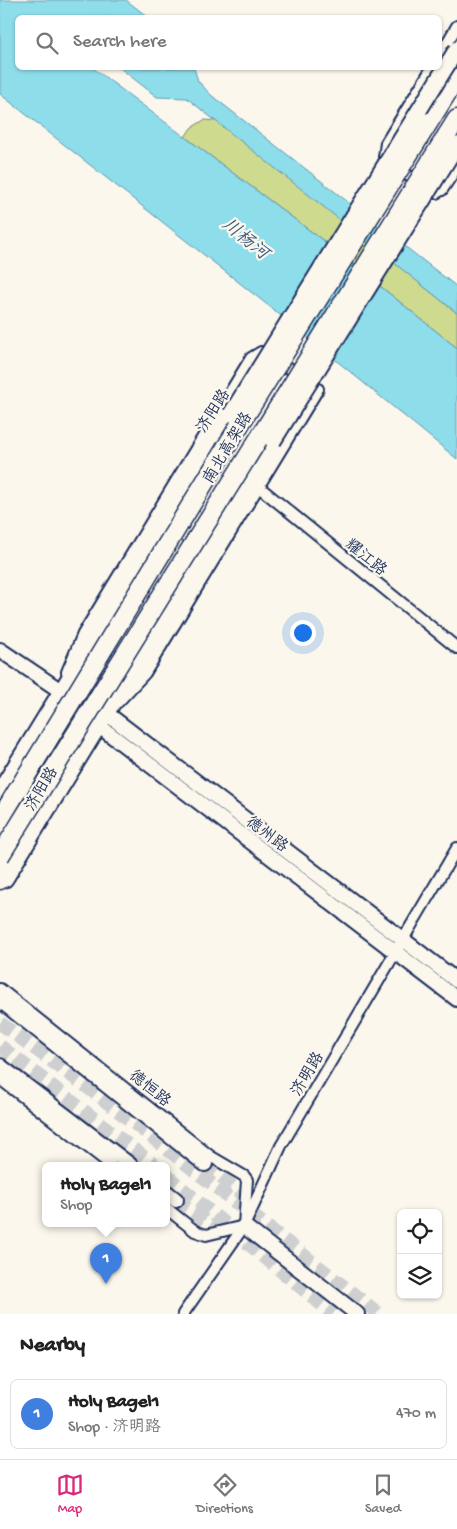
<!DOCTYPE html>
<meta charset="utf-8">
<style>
:root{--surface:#fff;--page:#f2f2f2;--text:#222;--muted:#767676;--line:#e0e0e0;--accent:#db2777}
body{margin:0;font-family:"Gochi Hand","LXGW WenKai TC",sans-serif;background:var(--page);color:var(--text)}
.controls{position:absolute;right:15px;bottom:15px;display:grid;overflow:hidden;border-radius:8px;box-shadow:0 1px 4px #0004}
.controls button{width:45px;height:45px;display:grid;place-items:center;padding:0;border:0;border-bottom:1px solid var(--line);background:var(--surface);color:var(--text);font:25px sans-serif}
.you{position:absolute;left:302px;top:632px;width:18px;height:18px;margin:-12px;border:4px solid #fff;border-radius:50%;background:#1a73e8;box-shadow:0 0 0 8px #1a73e833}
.badge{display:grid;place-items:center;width:32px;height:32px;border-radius:50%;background:var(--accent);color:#fff;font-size:16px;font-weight:700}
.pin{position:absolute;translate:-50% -41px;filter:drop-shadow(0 1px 2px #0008)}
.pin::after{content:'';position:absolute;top:26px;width:18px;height:15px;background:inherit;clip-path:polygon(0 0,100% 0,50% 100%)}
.popup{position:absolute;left:42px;top:1162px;width:128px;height:65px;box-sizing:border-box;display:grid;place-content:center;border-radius:8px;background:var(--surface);filter:drop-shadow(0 1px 4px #0005);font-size:16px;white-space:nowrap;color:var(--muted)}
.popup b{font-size:19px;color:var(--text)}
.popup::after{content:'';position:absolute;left:50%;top:100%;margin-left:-10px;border:10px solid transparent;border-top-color:var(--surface)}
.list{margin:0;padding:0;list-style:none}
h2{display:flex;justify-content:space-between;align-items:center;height:65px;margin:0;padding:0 20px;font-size:21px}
h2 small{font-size:16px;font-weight:400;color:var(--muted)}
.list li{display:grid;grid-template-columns:32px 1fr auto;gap:15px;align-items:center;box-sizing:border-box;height:70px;margin:0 10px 10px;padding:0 10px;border:1px solid var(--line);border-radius:8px}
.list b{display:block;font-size:19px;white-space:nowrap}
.list p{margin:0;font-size:16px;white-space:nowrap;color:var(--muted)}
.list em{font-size:16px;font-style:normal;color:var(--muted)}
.icon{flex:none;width:28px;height:28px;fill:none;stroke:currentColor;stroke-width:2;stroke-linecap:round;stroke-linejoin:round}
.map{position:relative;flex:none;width:457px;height:1314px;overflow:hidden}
.search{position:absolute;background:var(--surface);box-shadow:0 1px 4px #0004;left:15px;right:15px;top:15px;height:55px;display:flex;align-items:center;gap:12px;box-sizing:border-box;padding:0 18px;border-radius:8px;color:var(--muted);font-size:19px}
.sheet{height:145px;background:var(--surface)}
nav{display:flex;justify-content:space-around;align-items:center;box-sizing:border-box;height:70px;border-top:1px solid var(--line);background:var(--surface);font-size:14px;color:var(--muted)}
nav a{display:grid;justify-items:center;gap:2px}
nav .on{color:var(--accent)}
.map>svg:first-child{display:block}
.green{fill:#ceda8e;stroke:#748476}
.water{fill:#8eddea;stroke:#6097b2}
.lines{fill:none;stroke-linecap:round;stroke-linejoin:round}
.secondary-tunnel{stroke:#cecfd0;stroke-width:14;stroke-dasharray:14 7;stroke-linecap:butt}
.street-casing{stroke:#1b2f5e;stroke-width:14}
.secondary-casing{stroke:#1b2f5e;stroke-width:18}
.primary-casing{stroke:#1b2f5e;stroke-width:19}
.highway-casing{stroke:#1b2f5e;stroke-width:21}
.street{stroke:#fbf7ec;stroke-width:10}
.secondary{stroke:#fbf7ec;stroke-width:14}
.primary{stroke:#fbf7ec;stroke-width:15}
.highway{stroke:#fbf7ec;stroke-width:18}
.primary-bridge-casing{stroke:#1b2f5e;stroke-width:19;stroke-linecap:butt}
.highway-bridge-casing{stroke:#1b2f5e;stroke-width:21;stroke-linecap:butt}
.primary-bridge{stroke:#fbf7ec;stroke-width:15}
.highway-bridge{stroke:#fbf7ec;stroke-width:18}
.labels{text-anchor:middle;stroke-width:4.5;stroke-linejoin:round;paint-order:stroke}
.street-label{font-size:16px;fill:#1b2f5e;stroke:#fbf7ec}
.water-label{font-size:18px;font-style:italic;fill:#385a81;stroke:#fbf7ec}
</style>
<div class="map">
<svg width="457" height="1314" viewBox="0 0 457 1314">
<rect width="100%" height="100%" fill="#fbf7ec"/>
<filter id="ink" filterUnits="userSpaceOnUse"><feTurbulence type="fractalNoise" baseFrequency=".02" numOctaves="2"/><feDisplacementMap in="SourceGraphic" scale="10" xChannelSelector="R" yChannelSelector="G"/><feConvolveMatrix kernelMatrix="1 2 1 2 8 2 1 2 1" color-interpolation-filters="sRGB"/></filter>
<g filter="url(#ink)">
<path class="green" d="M204,120L217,121L457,313V348L329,245L185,137L191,128Z"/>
<g class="water">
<path d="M0,0H126L148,17L18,18V68H93L329,245L457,348V459L284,318L0,94Z"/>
<path d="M120,68H194L198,81L211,95L457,287V313L198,107L187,98L157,97Z"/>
</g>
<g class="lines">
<g class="secondary-tunnel">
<path d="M0,1023L94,1092L379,1314"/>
<path d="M0,1046L154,1165"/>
<path d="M205,1164L255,1205"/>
<path d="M166,1175L333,1314"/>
<path d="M176,1200L229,1238"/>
</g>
<defs>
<g id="street">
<path d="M440,55L457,26"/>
<path d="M432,68L386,143L384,157L388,163L436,193L442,190L457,167"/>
<path d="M259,487L457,648"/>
<path d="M67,672L83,634L251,358L261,352L271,355L318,389L145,673L118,702"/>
<path d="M0,989L210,1156L244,1176L247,1180L244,1226L206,1235L195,1231L166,1208"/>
<path d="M0,1079L111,1165"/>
<path d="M183,1314L244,1226L281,1146L457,848"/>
</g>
<g id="secondary">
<path d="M0,650L61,691L106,713L457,981"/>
<path d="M90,719L457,999"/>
<path d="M0,1000L205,1164"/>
<path d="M0,1066L130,1165"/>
<path d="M166,1192L176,1200"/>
<path d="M244,1226L357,1314"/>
</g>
<g id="primary">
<path d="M0,791L231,414"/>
<path d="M5,879L273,441"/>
</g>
<g id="highway">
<path d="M429,122L457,77"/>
<path d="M447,135L457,119"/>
<path d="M0,880L13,840"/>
</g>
</defs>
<use href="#street" class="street-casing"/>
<use href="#secondary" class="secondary-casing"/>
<use href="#primary" class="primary-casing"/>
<use href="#highway" class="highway-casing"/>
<use href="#street" class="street"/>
<use href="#secondary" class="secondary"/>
<use href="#primary" class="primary"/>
<use href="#highway" class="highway"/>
<defs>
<g id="primary-bridge">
<path d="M231,414L457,49"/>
<path d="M273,441L457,145"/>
</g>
<g id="highway-bridge">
<path d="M0,819L242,421L429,122"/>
<path d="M0,856L447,135"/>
</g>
</defs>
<use href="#primary-bridge" class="primary-bridge-casing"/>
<use href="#highway-bridge" class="highway-bridge-casing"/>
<use href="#primary-bridge" class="primary-bridge"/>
<use href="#highway-bridge" class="highway-bridge"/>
</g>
</g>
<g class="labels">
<g class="street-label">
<text transform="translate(212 410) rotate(-58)" y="6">济阳路</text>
<text transform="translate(226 447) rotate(-59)" y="6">南北高架路</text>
<text transform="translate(367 556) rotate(39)" y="6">耀江路</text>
<text transform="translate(40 788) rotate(-59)" y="6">济阳路</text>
<text transform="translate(268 833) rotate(37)" y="6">德州路</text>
<text transform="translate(306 1073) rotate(-59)" y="6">济明路</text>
<text transform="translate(151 1087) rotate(39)" y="6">德恒路</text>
</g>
<g class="water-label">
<text transform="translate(246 238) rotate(39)" y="6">川杨河</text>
</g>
</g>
</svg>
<div class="controls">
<button><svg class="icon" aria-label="locate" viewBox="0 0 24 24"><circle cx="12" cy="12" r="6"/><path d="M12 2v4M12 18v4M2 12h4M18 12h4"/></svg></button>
<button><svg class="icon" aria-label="layers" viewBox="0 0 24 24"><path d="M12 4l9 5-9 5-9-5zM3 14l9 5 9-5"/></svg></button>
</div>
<div class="you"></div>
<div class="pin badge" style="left:106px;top:1284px;background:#3f7fe0">1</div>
<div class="popup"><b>Holy Bagel1</b>Shop</div>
<div class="search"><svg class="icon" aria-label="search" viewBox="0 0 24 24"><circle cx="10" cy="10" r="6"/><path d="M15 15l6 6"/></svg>Search here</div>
</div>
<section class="sheet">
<h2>Nearby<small></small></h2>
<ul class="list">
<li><span class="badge" style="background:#3f7fe0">1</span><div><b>Holy Bagel1</b><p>Shop · 济明路</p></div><em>470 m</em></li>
</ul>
</section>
<nav>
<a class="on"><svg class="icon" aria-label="map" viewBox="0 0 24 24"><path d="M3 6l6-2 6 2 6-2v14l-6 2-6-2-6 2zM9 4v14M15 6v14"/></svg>Map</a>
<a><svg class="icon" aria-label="directions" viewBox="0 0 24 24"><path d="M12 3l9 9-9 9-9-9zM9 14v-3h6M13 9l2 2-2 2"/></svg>Directions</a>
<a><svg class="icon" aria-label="saved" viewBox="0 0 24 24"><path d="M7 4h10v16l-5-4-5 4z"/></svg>Saved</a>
</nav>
